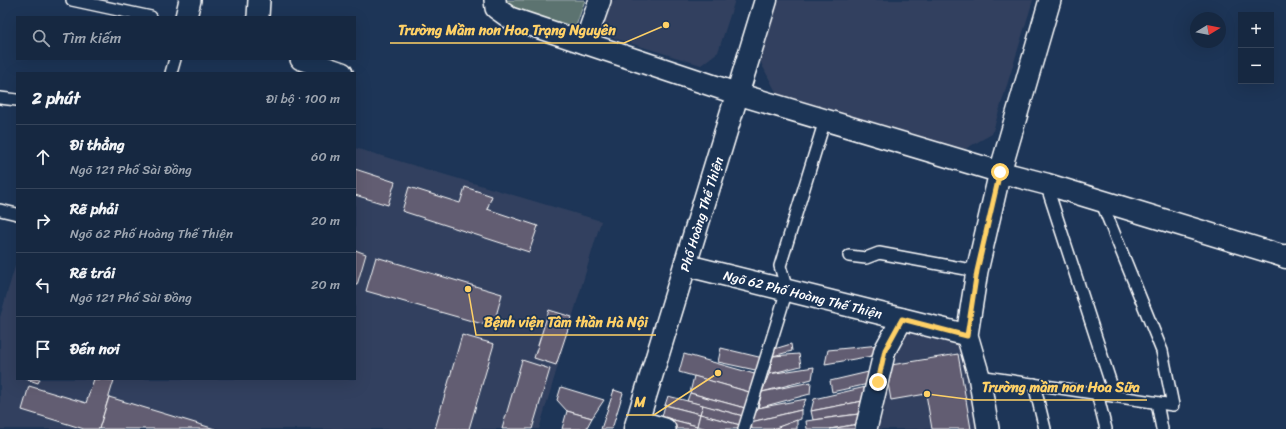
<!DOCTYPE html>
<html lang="vi">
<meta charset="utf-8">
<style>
:root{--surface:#162841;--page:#23344c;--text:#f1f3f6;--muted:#9ea6b1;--line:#35445a}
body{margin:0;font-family:Sriracha,sans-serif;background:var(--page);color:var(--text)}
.controls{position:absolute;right:12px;top:12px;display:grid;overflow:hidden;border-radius:0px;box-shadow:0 4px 16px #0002}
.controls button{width:36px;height:36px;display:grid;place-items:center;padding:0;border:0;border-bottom:1px solid var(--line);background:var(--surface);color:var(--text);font:20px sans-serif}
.compass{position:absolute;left:1190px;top:12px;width:36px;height:36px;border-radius:50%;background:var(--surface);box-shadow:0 4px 16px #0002;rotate:80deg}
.stop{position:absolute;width:12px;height:12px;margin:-9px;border:3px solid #ffd166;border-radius:50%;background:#fff}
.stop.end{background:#ffd166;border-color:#fff;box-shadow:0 1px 4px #0008}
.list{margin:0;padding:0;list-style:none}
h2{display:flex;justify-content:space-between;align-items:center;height:52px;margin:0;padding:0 16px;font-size:17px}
h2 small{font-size:13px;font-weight:400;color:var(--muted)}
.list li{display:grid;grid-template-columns:26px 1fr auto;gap:12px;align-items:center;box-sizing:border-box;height:64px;padding:0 16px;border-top:1px solid var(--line)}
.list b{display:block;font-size:15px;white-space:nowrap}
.list p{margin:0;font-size:13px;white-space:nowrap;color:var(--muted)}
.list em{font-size:13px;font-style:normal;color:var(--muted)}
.icon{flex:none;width:22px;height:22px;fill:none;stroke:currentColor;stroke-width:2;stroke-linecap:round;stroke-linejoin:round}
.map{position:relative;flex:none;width:1286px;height:429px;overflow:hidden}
.search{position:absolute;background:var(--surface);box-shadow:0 4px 16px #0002;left:16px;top:16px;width:340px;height:44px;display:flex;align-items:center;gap:10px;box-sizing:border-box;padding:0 14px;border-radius:0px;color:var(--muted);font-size:15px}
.panel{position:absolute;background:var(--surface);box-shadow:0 4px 16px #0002;left:16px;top:72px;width:340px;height:308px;border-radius:0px}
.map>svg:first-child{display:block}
.built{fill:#32415f}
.green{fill:#5b736f;stroke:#adb9b7}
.building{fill:#625d72;stroke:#fff}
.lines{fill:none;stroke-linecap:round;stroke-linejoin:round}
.service-casing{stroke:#fff;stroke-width:14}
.minor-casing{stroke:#fff;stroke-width:24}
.tertiary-casing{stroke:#fff;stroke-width:25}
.service{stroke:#1d3557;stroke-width:11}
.minor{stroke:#1d3557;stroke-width:21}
.tertiary{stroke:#1d3557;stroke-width:22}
.route{stroke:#ffd166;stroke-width:5}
.labels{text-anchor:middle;stroke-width:3.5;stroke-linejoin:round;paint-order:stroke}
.street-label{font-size:13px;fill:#fff;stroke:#1d3557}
.leader{fill:none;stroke:#ffd166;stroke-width:1.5}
.callout-dot{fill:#ffd166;stroke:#1d3557;stroke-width:1.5}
.callout-label{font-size:14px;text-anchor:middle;font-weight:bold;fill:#ffd166;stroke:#1d3557;stroke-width:3.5;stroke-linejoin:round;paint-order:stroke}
</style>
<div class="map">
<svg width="1286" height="429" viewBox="0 0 1286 429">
<rect width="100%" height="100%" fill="#1d3557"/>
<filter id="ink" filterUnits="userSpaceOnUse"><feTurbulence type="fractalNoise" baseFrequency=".025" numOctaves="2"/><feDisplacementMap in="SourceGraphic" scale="8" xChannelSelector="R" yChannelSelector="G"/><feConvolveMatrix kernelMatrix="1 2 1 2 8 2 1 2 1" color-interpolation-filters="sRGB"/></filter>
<g filter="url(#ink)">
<g class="built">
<path d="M609,0H735L718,52L701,65L607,36L604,14Z"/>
<path d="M779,0H1033L992,134L965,149L777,94L760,61Z"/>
<path d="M355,148L601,221L539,429H0V317L17,260V379H355Z"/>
<path d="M903,329L968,341L984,429H868Z"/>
</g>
<path class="green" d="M500,0H585L575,29L504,9Z"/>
<g class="building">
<path d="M355,169L395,182L388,205L355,195Z"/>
<path d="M409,187L460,203L465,187L492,196L487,209L538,226L529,252L402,211Z"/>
<path d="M355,250L366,254L357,285H355Z"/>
<path d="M376,257L502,294L493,327L366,291Z"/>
<path d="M549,310L572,317L556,365L534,358Z"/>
<path d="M462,335L494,344L469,429H435Z"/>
<path d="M791,344L792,351L773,356L771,350Z"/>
<path d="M880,345L878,355L825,364L828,350Z"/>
<path d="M721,348L763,358L760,371L718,362Z"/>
<path d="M684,354L758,375L753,393L679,372Z"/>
<path d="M799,354L801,366L769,374L773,356Z"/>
<path d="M958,354L971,429H932L926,394L891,400L885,366Z"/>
<path d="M522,360L550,369L532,429H502Z"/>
<path d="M814,367L812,379L762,392L769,374Z"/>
<path d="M877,370L873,383L832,392L830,381Z"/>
<path d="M694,376L749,392L745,408L690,393Z"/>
<path d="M26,379H40L38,383Z"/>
<path d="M94,379L114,380L99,429H84L22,410L29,386L86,403Z"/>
<path d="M811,382L810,394L758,408L762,392Z"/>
<path d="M870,386L868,400L811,411L814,399Z"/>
<path d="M561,387L604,400L592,418L567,411L557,400Z"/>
<path d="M614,390L623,393L612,429H601Z"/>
<path d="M690,393L745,408L743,416L687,401Z"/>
<path d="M668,396L703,405L700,414L665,405Z"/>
<path d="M109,397L215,429H99Z"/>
<path d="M806,399L801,410L751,422L758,408Z"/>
<path d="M868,400L866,413L813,420L811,411Z"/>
<path d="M665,405L700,414L697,426L662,417Z"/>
<path d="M703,405L743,416L740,425L700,414Z"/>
<path d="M801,410V419L773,429H752L751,422Z"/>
<path d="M567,411L592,418L586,429H562Z"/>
<path d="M866,413L864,423L830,429H807L806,421Z"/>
<path d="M700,414L740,425L739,429H707L697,426Z"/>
<path d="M662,417L697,426L696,429H672L660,426Z"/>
<path d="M797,420V429H773Z"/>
<path d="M864,423L863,429H830Z"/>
</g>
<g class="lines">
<defs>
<g id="service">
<path d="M72,0L151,17"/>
<path d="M171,73L175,59"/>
<path d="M0,98L17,100"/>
<path d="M1046,184L1115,396"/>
<path d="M0,210L17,214"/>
<path d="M849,256L866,258L879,253L977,271"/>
<path d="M979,376L1173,405L1162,351L1101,201"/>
<path d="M1034,384L1045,429"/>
<path d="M1097,393L1106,429"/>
<path d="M1157,403L1162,429"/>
<path d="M744,429L787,290L780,266L825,120"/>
</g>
<g id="minor">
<path d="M495,0L496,8L510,18L738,94L1000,172L1046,184L1286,257"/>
<path d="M186,17L190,0"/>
<path d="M258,17L259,0"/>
<path d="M585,43L600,0"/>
<path d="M301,59L342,73"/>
<path d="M685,265L967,335"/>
<path d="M638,421L665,429"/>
<path d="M866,429L885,350L902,319"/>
<path d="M988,429L979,376L967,335L977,271L1000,172L1050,0"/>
</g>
<g id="tertiary">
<path d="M1286,257V256"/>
<path d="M635,429L766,0"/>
</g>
</defs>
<use href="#service" class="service-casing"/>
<use href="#minor" class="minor-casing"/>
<use href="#tertiary" class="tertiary-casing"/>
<use href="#service" class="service"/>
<use href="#minor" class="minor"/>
<use href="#tertiary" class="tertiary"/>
</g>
</g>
<g class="lines" filter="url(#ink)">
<path class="route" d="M878,382L885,350L902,319L967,336L977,271L1000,172"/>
</g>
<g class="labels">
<g class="street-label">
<text transform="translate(701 214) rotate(-73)" y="5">Phố Hoàng Thế Thiện</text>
<text transform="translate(803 294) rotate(14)" y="5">Ngõ 62 Phố Hoàng Thế Thiện</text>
</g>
</g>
<path class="leader" d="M666 25L624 43H390M468 289L476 335H656M927 394L974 400H1147M718 373L654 415H626"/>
<g class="callout-dot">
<circle cx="666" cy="25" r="4"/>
<circle cx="468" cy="289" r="4"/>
<circle cx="927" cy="394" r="4"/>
<circle cx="718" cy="373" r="4"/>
</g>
<g class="callout-label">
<text x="507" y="35">Trường Mầm non Hoa Trạng Nguyên</text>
<text x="566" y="327">Bệnh viện Tâm thần Hà Nội</text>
<text x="1061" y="392">Trường mầm non Hoa Sữa</text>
<text x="640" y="407">M</text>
</g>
</svg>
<div class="controls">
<button>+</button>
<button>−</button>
</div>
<svg class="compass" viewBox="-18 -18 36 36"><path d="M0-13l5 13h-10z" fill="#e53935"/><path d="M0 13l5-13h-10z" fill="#9ea6b1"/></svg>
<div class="stop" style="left:1000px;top:172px"></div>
<div class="stop end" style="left:878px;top:382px"></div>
<div class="search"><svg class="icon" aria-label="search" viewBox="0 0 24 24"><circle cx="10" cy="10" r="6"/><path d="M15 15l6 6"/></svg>Tìm kiếm</div>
<section class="panel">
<h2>2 phút<small>Đi bộ · 100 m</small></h2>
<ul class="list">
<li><svg class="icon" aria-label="ahead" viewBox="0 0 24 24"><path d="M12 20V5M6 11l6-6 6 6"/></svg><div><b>Đi thẳng</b><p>Ngõ 121 Phố Sài Đồng</p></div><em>60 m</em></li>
<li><svg class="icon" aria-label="right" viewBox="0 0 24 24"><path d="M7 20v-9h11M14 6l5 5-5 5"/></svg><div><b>Rẽ phải</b><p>Ngõ 62 Phố Hoàng Thế Thiện</p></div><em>20 m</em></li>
<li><svg class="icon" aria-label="left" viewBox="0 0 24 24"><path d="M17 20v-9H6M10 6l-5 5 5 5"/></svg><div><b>Rẽ trái</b><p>Ngõ 121 Phố Sài Đồng</p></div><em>20 m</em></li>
<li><svg class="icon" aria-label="arrive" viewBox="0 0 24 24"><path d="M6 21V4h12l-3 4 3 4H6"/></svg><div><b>Đến nơi</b></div></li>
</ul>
</section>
</div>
